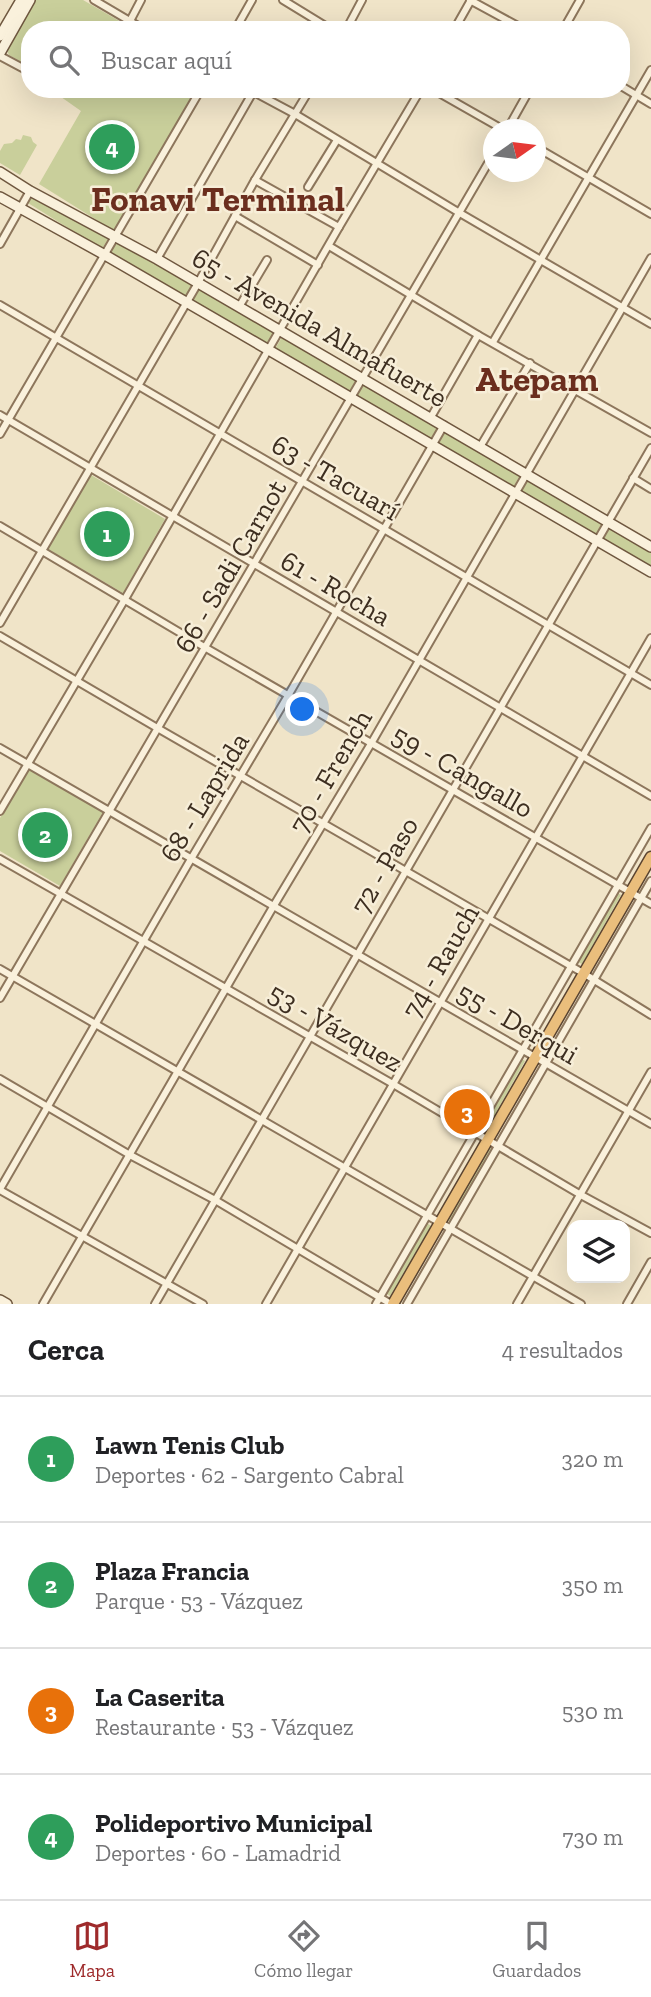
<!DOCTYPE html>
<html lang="es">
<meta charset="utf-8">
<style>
:root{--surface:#fff;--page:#f6f6f6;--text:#202124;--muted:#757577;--line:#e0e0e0;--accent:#9e2a2b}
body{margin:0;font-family:"Zilla Slab",serif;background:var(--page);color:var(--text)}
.controls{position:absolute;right:21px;bottom:21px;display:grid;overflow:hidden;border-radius:14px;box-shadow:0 7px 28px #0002}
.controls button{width:63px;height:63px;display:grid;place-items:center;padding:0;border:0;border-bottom:2px solid var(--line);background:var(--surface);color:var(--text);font:35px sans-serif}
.compass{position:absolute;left:483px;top:119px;width:63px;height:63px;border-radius:50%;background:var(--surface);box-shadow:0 7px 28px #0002;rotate:76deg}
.you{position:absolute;left:303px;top:710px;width:24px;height:24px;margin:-18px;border:5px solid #fff;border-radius:50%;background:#1a73e8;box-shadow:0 0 0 10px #1a73e833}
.badge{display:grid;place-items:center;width:46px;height:46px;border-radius:50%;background:var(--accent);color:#fff;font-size:23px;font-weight:700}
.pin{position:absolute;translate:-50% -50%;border:4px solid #fff;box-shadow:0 2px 7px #0006}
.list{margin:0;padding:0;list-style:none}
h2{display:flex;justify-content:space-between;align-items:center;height:91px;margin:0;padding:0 28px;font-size:30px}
h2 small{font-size:23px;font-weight:400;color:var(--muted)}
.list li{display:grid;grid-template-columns:46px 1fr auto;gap:21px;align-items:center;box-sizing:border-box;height:126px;padding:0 28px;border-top:2px solid var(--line)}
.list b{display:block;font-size:26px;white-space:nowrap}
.list p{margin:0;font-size:23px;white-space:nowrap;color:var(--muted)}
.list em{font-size:23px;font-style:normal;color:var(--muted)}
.icon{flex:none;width:38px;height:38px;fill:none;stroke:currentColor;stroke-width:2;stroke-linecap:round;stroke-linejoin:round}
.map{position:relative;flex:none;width:651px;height:1304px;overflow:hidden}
.search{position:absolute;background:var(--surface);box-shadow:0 7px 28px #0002;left:21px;right:21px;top:21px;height:77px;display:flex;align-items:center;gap:18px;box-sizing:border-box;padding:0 24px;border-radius:28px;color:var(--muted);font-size:26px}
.sheet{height:595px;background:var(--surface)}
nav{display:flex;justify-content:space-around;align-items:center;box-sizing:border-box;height:98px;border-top:2px solid var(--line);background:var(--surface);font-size:19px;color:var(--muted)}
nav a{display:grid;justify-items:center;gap:4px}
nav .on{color:var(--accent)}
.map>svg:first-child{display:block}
.green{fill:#c9cf9b}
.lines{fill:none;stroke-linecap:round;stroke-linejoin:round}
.minor-casing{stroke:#8d765c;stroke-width:10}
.secondary-casing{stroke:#6f573f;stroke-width:12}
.trunk-casing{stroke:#5b4430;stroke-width:13}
.minor{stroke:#faf1dc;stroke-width:6}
.secondary{stroke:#faf1dc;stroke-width:9}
.trunk{stroke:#eabe7c;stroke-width:10}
.labels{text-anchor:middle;stroke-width:5;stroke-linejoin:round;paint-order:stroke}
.street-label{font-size:28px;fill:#3d2e20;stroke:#f7eed8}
.district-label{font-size:35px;font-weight:bold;fill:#6b2e1e;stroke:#f7eed8}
</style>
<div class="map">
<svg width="651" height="1304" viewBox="0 0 651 1304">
<rect width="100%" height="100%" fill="#f0e4c8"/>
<g class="green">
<path d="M35,0H83L135,30H30V67L9,55L6,48Z"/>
<path d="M55,89H197L116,229H111L39,184L81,111L54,92Z"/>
<path d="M23,135L31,137L33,142L37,145L20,175L0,163V151L4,144L12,143L16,139L21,140Z"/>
<path d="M35,192L109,237L102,249L28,203Z"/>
<path d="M117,241L192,284L186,296L111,252Z"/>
<path d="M199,289L274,333L268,344L193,300Z"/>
<path d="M282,337L356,380L349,392L275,349Z"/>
<path d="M363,384L438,427L431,438L356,395Z"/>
<path d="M445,432L520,475L514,486L439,443Z"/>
<path d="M91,475L165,519L123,593L48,549Z"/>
<path d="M527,480L602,523L596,535L521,491Z"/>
<path d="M610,528L651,552V567L603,540Z"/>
<path d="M29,768L103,812L60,886L0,851V818Z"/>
<path d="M616,892L621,895L582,964L576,961Z"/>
<path d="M520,1058L525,1061L485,1132L480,1129Z"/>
<path d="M489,1147L492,1149L451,1222L448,1220Z"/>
<path d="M427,1223L431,1226L390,1296L386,1293Z"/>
</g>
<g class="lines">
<defs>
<g id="minor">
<path d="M94,0L145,30"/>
<path d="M283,0L332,30"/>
<path d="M470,0L525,30"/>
<path d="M130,21L141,0"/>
<path d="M235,30L252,0"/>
<path d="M346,30L362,0"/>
<path d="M454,30L471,0"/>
<path d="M563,30L580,0"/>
<path d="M0,56L30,72"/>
<path d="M621,86L651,104"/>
<path d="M248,89L295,114L458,212L651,324"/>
<path d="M432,89L504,130"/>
<path d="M507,130L530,89"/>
<path d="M536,147L651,214"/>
<path d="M255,180L339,227"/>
<path d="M308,187L337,140"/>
<path d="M235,216L318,265"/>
<path d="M0,244L30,191"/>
<path d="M329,246L478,335L651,433"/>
<path d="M157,259L253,92"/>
<path d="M0,305L651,685"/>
<path d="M239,307L267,260"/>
<path d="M493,342L651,70"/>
<path d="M0,415L651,796"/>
<path d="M431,417L478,335"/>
<path d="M0,434L201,89"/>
<path d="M480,447L530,363"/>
<path d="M633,478L651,489"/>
<path d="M0,526L206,648L651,904"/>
<path d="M0,623L198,283L255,180L310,89"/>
<path d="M0,636L159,729L583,973L651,1015"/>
<path d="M0,748L651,1124"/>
<path d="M0,811L125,599L339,227L421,89"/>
<path d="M0,859L393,1084L581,1195L651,1233"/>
<path d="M0,969L581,1304"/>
<path d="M0,998L494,153"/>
<path d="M0,1079L130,1155L215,1200L391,1304"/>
<path d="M0,1189L191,859L289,694L444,425"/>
<path d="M0,1190L203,1304"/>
<path d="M43,1304L273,907L372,742L651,258"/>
<path d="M155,1304L651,448"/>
<path d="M266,1304L651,638"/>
<path d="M376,1304L651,828"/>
<path d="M407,1304L651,881"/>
<path d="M517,1304L651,1072"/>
<path d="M627,1304L651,1262"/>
</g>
<g id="secondary">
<path d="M0,36L21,0"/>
<path d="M0,53L30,0"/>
<path d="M0,172L30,191L157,259L651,547"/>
<path d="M0,197L105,255L651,572"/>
<path d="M0,1300L7,1304"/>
</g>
<path id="trunk" d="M393,1304L651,857"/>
</defs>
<use href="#minor" class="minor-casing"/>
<use href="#secondary" class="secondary-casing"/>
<use href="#trunk" class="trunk-casing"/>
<use href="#minor" class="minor"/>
<use href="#secondary" class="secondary"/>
<use href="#trunk" class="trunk"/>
</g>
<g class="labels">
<g class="street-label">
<text transform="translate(320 327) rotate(30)" y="10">65 - Avenida Almafuerte</text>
<text transform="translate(336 477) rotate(30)" y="10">63 - Tacuarí</text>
<text transform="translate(230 566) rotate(-60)" y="10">66 - Sadi Carnot</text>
<text transform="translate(336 588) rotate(30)" y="10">61 - Rocha</text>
<text transform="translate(330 771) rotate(-60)" y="10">70 - French</text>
<text transform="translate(463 771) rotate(30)" y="10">59 - Cangallo</text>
<text transform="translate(204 797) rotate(-59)" y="10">68 - Laprida</text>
<text transform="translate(384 865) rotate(-60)" y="10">72 - Paso</text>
<text transform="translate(440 961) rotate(-60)" y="10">74 - Rauch</text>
<text transform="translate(518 1023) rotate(30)" y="10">55 - Derqui</text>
<text transform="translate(336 1027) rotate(30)" y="10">53 - Vázquez</text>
</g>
<g class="district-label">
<text x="218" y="211">Fonavi Terminal</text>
<text x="537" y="391">Atepam</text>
</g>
</g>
</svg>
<div class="controls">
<button><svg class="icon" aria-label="layers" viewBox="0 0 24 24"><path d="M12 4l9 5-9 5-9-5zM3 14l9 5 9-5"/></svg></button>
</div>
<svg class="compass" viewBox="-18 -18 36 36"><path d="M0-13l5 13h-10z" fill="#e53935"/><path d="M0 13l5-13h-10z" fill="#757577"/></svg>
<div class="you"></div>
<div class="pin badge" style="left:107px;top:534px;background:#2e9e5b">1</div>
<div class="pin badge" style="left:45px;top:835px;background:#2e9e5b">2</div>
<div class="pin badge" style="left:467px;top:1112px;background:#e8710a">3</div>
<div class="pin badge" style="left:112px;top:147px;background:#2e9e5b">4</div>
<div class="search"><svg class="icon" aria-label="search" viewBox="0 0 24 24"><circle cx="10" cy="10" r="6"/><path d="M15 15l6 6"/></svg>Buscar aquí</div>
</div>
<section class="sheet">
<h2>Cerca<small>4 resultados</small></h2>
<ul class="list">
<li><span class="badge" style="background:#2e9e5b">1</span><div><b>Lawn Tenis Club</b><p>Deportes · 62 - Sargento Cabral</p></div><em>320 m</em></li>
<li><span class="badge" style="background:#2e9e5b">2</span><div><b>Plaza Francia</b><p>Parque · 53 - Vázquez</p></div><em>350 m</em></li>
<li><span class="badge" style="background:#e8710a">3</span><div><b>La Caserita</b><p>Restaurante · 53 - Vázquez</p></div><em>530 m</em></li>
<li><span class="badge" style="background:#2e9e5b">4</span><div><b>Polideportivo Municipal</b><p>Deportes · 60 - Lamadrid</p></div><em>730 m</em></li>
</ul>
</section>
<nav>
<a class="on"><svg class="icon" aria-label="map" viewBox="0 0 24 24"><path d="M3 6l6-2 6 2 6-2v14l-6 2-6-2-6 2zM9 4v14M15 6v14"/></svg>Mapa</a>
<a><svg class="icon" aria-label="directions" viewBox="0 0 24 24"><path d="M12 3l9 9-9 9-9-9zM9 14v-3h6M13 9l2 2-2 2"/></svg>Cómo llegar</a>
<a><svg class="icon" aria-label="saved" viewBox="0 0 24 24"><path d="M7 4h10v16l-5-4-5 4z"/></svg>Guardados</a>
</nav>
